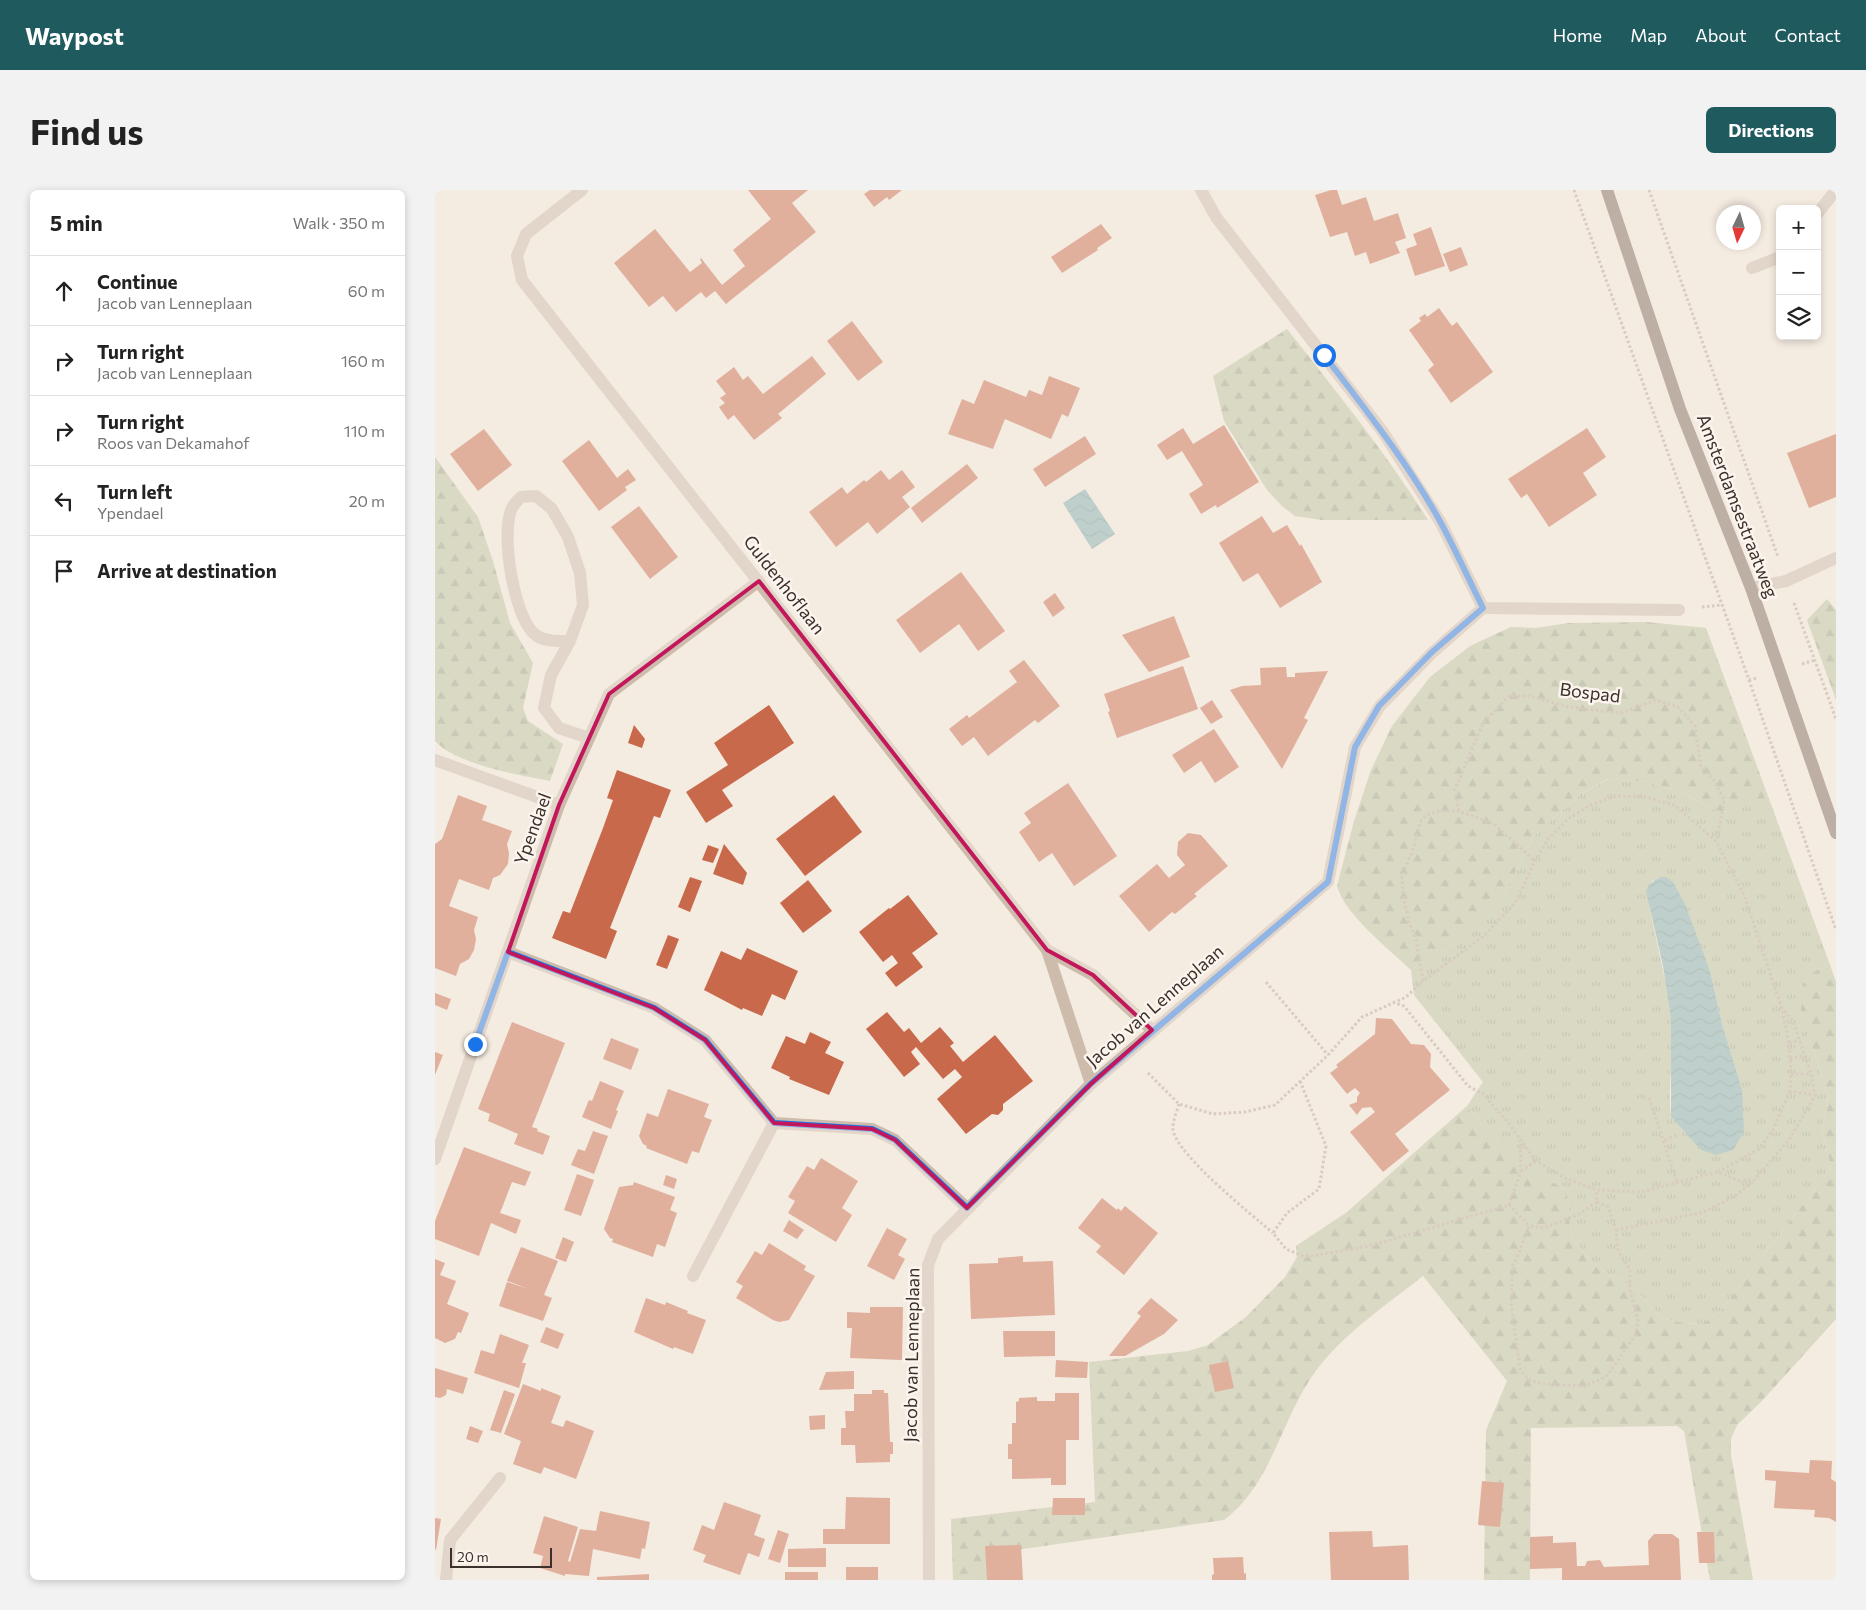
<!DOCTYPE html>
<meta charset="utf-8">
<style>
:root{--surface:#fff;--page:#f2f2f2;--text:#222;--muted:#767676;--line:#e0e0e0;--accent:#1f5a5e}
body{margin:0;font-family:Commissioner,sans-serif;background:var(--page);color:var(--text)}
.controls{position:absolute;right:15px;top:15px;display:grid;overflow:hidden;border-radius:8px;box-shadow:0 2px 8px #0003}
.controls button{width:45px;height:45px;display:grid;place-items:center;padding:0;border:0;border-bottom:1px solid var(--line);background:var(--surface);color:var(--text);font:25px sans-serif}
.compass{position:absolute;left:1281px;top:15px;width:45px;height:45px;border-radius:50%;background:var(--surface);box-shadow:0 2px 8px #0003;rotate:185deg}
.scale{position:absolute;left:15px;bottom:12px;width:102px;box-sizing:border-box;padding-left:5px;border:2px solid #3b302b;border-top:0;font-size:14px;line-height:18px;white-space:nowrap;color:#3b302b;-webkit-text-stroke:4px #fbf5ee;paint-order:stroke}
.stop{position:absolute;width:15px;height:15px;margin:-11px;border:4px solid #1a73e8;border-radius:50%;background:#fff}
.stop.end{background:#1a73e8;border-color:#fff;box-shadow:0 1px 5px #0008}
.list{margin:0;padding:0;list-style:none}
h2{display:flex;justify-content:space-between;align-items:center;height:65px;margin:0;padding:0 20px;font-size:21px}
h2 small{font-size:16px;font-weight:400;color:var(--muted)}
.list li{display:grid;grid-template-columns:32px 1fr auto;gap:15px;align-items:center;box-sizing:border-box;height:70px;padding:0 20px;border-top:1px solid var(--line)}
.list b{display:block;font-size:19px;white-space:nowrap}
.list p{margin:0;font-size:16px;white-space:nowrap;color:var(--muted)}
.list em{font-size:16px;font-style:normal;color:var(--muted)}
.icon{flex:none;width:28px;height:28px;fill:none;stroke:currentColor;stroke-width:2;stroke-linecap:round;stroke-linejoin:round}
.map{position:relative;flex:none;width:1401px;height:1390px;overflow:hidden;border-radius:8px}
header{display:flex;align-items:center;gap:30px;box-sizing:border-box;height:70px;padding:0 25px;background:var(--accent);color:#fff}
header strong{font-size:24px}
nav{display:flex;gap:28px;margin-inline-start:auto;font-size:18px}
.intro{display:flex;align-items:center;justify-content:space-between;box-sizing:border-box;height:120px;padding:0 30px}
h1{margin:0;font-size:35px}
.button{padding:12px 22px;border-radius:8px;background:var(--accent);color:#fff;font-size:18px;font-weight:700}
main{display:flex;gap:30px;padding:0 30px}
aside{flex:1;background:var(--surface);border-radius:8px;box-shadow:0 2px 8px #0003}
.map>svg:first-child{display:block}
.grass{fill:url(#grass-tufts);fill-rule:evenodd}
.forest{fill:url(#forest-firs)}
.water{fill:url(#water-waves)}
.building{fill:#c8694b}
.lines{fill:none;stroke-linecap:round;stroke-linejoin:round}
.path{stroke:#b9a596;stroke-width:3;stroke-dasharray:2.5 2.5;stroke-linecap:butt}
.lane{stroke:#cdbbac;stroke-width:12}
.street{stroke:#cdbbac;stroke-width:12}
.primary{stroke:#7d675c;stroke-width:12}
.route{stroke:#1a73e8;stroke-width:6}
.marked{fill:none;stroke:#c2185b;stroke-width:4;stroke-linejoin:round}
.labels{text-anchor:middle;stroke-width:5;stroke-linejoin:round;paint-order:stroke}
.street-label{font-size:18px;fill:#3b302b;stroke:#fbf5ee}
</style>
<header>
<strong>Waypost</strong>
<nav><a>Home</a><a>Map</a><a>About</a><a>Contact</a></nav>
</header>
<div class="intro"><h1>Find us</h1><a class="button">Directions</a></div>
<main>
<aside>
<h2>5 min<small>Walk · 350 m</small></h2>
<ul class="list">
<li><svg class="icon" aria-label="ahead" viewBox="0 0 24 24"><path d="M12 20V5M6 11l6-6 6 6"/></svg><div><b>Continue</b><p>Jacob van Lenneplaan</p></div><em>60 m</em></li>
<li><svg class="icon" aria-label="right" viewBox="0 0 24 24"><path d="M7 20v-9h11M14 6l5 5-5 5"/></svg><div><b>Turn right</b><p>Jacob van Lenneplaan</p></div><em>160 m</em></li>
<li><svg class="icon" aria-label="right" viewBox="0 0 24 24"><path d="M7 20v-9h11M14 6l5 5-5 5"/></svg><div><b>Turn right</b><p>Roos van Dekamahof</p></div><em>110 m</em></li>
<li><svg class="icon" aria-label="left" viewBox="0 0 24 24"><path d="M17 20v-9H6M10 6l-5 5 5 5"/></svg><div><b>Turn left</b><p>Ypendael</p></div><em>20 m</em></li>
<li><svg class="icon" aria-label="arrive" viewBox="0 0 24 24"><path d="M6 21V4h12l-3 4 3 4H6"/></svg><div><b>Arrive at destination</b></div></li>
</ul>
</aside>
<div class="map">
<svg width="1401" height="1390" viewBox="0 0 1401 1390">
<defs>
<pattern id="grass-tufts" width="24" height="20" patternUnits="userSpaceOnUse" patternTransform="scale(1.25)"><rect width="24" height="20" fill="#b8c4a0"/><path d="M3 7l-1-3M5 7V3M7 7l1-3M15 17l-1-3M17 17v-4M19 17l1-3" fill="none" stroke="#97a083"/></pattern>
<pattern id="forest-firs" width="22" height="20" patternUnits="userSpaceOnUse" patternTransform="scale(1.25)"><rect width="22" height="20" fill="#b8c4a0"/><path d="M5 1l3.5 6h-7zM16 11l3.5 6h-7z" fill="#97a083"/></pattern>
<pattern id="water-waves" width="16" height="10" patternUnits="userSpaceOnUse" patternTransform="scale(1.25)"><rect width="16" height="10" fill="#7fb0b2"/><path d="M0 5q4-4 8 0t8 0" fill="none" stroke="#699091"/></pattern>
</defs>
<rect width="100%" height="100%" fill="#f4ebe1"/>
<path class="grass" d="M1174,589L1212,592L1250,604L1280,620L1292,622L1333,606L1394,772L1376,784L1366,797V825L1394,907L1387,942L1396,978L1284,1123L1266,1134L1249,1133L1227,1128L1209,1108L1187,1090L1173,1084L1156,1072L1136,1047L1132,1000L1079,972L1032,916L1048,892L979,805L976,780L1021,753L1068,706L1099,646L1144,605ZM1218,690L1275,781L1288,838L1250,942L1236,927C1232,895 1240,862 1236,830C1232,785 1217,742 1212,697Z"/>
<g class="forest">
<path d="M852,139C901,201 951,263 993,330H887L860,326L847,316L832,300L789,231L778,186Z"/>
<path d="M0,267L43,327L58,371L75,433L98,473L88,518L93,531L128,554L115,591C83,585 23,575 0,551Z"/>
<path d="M1392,409L1401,420V510L1372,430Z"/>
<path d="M1212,432L1271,438L1333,606L1293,622L1280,620L1250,604L1212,592L1173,589L1144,605L1099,646L1068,706L1048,729L1021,753L976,780C955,760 909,724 902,696L919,631L936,580L957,536L995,487L1035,456L1076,437L1101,438L1134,433Z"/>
<path d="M1394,772L1401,792V1129L1326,1212L1302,1235L1296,1249V1265L1318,1390H1275L1249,1241L1242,1236L1096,1238L1095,1390H1049L1051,1240L1072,1191L988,1086C950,1116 909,1143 880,1182C846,1229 837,1294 789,1330L567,1362V1390H518L516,1329L660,1312L654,1172L753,1161L773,1155L811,1127L850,1087L862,1067L861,1056L912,1022L1032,916L1079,972L1132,1000L1136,1047L1156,1072L1173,1084L1187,1090L1209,1108L1227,1128L1249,1133L1266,1134L1284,1123L1396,978L1387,942L1394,907L1366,825V797L1376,784Z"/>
</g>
<g class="water">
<path d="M650,299L680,344L657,359L628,313Z"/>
<path d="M1226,687H1231L1238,692L1250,714L1275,781L1288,838L1307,900L1309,942L1298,960L1281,965L1266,960L1236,927V829L1228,776L1211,701L1214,694Z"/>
</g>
<g class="building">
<path d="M313,0H373L357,13L381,42L291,114L280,101L271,108L266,102L241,122L228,106L214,117L179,73L220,39L255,82L267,73L265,69L266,68L287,95L310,76L298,60L336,29Z"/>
<path d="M435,0H467L454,10L452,7L439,17L429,4Z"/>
<path d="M896,0H902L907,15L931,7L939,31L963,23L971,48L960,52L965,63L935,74L931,62L920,66L912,42L895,47L880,5Z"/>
<path d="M666,34L677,48L662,58L663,60L627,83L616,67Z"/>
<path d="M996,37L1010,76L980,86L971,59L982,55L978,44Z"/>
<path d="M1026,57L1033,75L1015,82L1008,64Z"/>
<path d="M1004,118L1017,136L1022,132L1058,182L1016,213L993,180L999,175L974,140L986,131L984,128L990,124L992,127Z"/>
<path d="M417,131L448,172L423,191L392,151Z"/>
<path d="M377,166L391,184L343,224L347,228L319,250L299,225L293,230L284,217L290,213L285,208L291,204L281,191L299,177L308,190L313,186L328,204Z"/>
<path d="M614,186L645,198L633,227L627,224L616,249L570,229L558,259L513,244L527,209L539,214L549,190L591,207L594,200L607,205Z"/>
<path d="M789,235L824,292L782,318L781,315L766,324L754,304L768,295L747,261L732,270L722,255L748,238L758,254Z"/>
<path d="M1152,238L1171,267L1148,283L1162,305L1114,337L1092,304L1086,308L1073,289Z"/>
<path d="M49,239L77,275L43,301L15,264Z"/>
<path d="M1401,244V307L1374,318L1352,263Z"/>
<path d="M650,246L661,264L610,297L598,279Z"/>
<path d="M154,250L182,288L193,279L201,290L190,297L192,300L164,321L127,271Z"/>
<path d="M532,274L543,288L487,333L476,318Z"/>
<path d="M446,280L454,290L467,280L480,297L467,307L475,317L442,344L433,332L401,357L374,322L407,297L412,304L429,290L431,292Z"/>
<path d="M204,316L243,367L215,389L176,337Z"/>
<path d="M827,326L838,343L852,335L865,356L866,354L887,392L845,418L823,383L808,392L784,353Z"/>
<path d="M526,382L570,441L543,461L524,434L485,463L461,430Z"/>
<path d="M620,403L630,418L618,427L608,412Z"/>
<path d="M739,426L755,467L714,482L687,445Z"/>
<path d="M589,470L625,516L603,533L600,530L553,566L539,547L527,556L514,539L532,525L534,528L582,492L574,481Z"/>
<path d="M748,476L763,519L682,548L673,522L675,521L669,504Z"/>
<path d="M851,477L852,487H860V483L893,481L869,528L873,530L847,579L795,500L807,496L826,495L825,478Z"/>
<path d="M777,510L788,527L776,534L765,518Z"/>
<path d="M334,515L359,553L287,600L298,616L271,633L251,602L293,575L279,553Z"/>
<path d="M199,535L210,549L207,558L193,553Z"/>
<path d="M779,539L804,577L780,593L766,571L749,583L737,565Z"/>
<path d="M182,580L236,600L225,628L219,626L175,738L182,741L171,769L117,748L128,721L135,723L168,638L178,610L172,608Z"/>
<path d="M633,593L682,666L639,696L617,663L604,672L584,642L596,633L589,623Z"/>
<path d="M23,605L52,616L47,630L77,641L72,654L74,663L73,674L65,685L58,688L54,700L24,689L14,716L43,727L39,740L41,749L39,760L34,769L25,774L21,786L0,778V654L7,649Z"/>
<path d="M399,605L427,642L370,686L341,649Z"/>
<path d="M753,643L766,645L793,676L759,704L762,706L740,724L737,722L714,742L684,706L722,674L734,688L750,675L742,665L743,652Z"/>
<path d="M289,654L312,683L308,695L278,684Z"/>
<path d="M273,655L284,659L278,673L267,670Z"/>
<path d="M255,687L267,691L255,722L243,717Z"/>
<path d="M373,690L397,721L368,743L345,713Z"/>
<path d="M473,705L503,744L477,763L488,777L461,797L450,783L463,773L457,765L448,772L424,742L454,718L455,719Z"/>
<path d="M233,745L244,749L232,779L221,775Z"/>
<path d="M312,758L363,781L350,810L337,804L327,826L308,818L307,820L269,800L286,761L306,770Z"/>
<path d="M0,803L16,809L12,820L0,815Z"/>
<path d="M452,822L469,842L474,838L486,853L505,837L519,853L515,856L528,872L560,845L598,891L568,914V920L563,925L557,924L531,944L502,909L527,887L520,879L508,889L481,857L476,862L485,874L469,887L431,839Z"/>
<path d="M941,828L957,829L976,854L989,855L996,864L995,877L1015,900L960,944L974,961L948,982L915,942L940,922L936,917L927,918L922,925L914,915L922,912V907L925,903L920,898L912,904L895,883L903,877L901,875L940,844Z"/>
<path d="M77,832L130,853L97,937L103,939L102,941L115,946L108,965L79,954L83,944L53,931L55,924L43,919Z"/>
<path d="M375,842L396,852L390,863L409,872L394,905L354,889L355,887L336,878L351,846L370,854Z"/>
<path d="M176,848L204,859L196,880L168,869Z"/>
<path d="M0,862L8,865L0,885Z"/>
<path d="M165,891L189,901L181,920L183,921L176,939L147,927L154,910L157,911Z"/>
<path d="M233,899L274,914L269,927L277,930L270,947L264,963L257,961L252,974L211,958L212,956L208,954L204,946L212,923L223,927Z"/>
<path d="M158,941L173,946L159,984L136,975L143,959L150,961Z"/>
<path d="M29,957L96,982L90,996L77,992L65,1023L86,1030L81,1044L56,1033L44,1066L0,1049V1031Z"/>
<path d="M386,968L423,991L407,1018L417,1025L401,1052L353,1023L360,1011L353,1007L372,976L379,980Z"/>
<path d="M142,984L159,990L146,1026L129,1020Z"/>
<path d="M231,985L242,989L239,999L228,995Z"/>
<path d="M199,992L240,1007L235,1020L242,1023L230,1057L222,1054L218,1067L177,1052L178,1049L175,1048L169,1039L184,997L198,995Z"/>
<path d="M667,1008L682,1020L683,1018L686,1021L690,1016L723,1043L689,1085L661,1062L666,1056L643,1038Z"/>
<path d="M354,1030L369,1040L362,1049L348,1041Z"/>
<path d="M452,1038L472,1049L463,1065L470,1069L459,1090L432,1076Z"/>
<path d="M128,1047L139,1052L131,1072L120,1068Z"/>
<path d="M334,1053L371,1076L369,1080L380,1086L354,1130L344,1132L338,1130L301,1108L308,1096L301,1092L320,1061L327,1065Z"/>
<path d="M86,1057L123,1071L109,1105L117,1108L108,1131L64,1116L72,1092L94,1099L72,1091Z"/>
<path d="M588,1066V1072L618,1071L620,1125L536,1129L534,1074L563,1073V1068Z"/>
<path d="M0,1069L10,1073L5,1085L21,1091L12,1114L34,1123L26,1143L23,1142L20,1149L10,1153L0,1148Z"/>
<path d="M211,1108L230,1115L231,1112L253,1121L252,1123L271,1130L258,1164L239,1157L238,1159L199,1142Z"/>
<path d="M716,1108L743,1130L729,1144L690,1166H674L706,1126L702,1123Z"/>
<path d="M435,1117H468L467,1170L415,1168L417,1138H412V1122L435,1123Z"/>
<path d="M111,1137L129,1144L123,1159L105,1152Z"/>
<path d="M568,1141H620V1166L569,1167Z"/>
<path d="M65,1144L94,1155L87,1173H91L84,1198L39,1183L46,1160L59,1164Z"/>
<path d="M621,1170L653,1172L652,1188L620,1187Z"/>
<path d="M793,1171L799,1198L780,1202L774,1175Z"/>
<path d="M0,1178L33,1188L28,1204L12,1199L11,1205L5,1208L0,1207Z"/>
<path d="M419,1181V1199L384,1200L391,1182Z"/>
<path d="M88,1194L106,1201V1198L126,1206L116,1233L128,1237L131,1230L159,1241L141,1289L109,1277L106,1284L78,1274L86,1251L69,1244Z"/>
<path d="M69,1200L80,1204L66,1243L55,1240Z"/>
<path d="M437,1200H449V1203H453L455,1252H458V1264H455V1272L421,1273L420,1255H406V1238H411L410,1221H419V1204H437Z"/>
<path d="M620,1203H644V1250H631V1295H616V1288L577,1289V1269H573V1254H577V1233H581V1212L584,1211V1208L602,1207V1211H620Z"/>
<path d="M390,1225V1239L375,1240L374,1226Z"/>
<path d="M35,1236L48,1241L43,1253L31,1249Z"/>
<path d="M1375,1270L1397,1271L1396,1289L1401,1292V1332L1394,1328L1379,1327L1380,1320L1339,1318L1341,1291L1330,1290V1280L1374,1283Z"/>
<path d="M1047,1291L1069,1293L1065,1337L1043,1335Z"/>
<path d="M411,1307L455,1308V1354H388V1339H410Z"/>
<path d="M618,1308H650V1325H617Z"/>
<path d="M289,1312L326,1325L319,1345L330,1349L324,1367L313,1363L305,1385L268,1372L271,1365L258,1360L267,1335L279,1340Z"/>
<path d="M165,1321L215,1332L210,1359L207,1358L205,1369L158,1359L154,1386L130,1384V1386L105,1378L108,1366L98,1363L109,1326L143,1337L133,1371L135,1372L145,1339L161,1341Z"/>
<path d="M0,1328L6,1329L1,1360L0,1359Z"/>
<path d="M343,1340L354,1344L345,1373L333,1369Z"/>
<path d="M937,1341L938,1357L973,1355L974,1390H896L894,1342Z"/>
<path d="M1262,1342H1279L1280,1373H1264Z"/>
<path d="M1219,1344H1237L1244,1349L1246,1390H1127V1378L1095,1379V1347L1118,1346V1353L1141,1352L1142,1376H1150L1152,1371L1165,1370L1169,1377L1214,1375L1213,1351Z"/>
<path d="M586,1355L588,1390H552L550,1356Z"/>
<path d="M391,1358V1377H353V1359Z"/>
<path d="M808,1367L809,1384L811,1383V1390H777V1385L779,1384L778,1368Z"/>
<rect x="411" y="1377" width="32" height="13"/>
<rect x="350" y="1382" width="33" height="8"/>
<path d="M214,1384V1390H162V1387Z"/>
</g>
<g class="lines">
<g class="path">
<path d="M1139,0L1314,490L1322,488"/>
<path d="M1214,0L1343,367"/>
<path d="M1359,413L1401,529"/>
<path d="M1267,417L1286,415"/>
<path d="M1367,474L1380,470"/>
<path d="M1314,490L1401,740"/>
<path d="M1024,621L1020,599L1048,533L1074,506H1094L1134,517L1186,523L1221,510L1243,517L1260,536L1266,578L1279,590L1289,610L1282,651"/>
<path d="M988,791L980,745L974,733L968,704L967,687L979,656L985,632L992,625L1005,621H1024L1059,634L1100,671"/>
<path d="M831,792L893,865"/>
<path d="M1346,817L1358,831L1376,884L1380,905"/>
<path d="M1354,853L1364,850"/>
<path d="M1355,869L1368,866"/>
<path d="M713,883L744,914L778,924L810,922L840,915L893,865L927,827L971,807L988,791L1050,745L1080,713L1100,671L1113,649L1133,629L1156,615L1180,606L1211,607L1239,615L1281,651L1309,705L1346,816L1354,853L1356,884L1355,901L1380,905L1354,950L1319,990L1305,991L1283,982L1206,1002L1162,1000L1132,989L1101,971L1072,931L1048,904L1033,896L969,816L958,812"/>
<path d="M1356,884H1376"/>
<path d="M865,891L891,956L884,999L852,1023L838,1043L851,1059L870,1067L935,1056L1074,1015L1086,981L1085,951"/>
<path d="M1214,908L1242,992"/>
<path d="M744,914C742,921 737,933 738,940C743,966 816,1024 838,1043"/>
<path d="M1230,950L1244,944"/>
<path d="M1086,981L1101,971"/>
<path d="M1283,982L1324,959L1338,940L1355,901"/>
<path d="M1162,1012L1173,1017L1181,1040L1183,1061L1195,1079V1099L1203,1131L1200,1146L1171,1187L1149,1196L1109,1194L1094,1190L1085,1180L1076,1112L1078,1075L1083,1065L1094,1036L1109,1038L1117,1035L1144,1024L1162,1012V1000"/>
<path d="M1074,1015L1094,1036"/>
<path d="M1181,1040L1269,1022L1300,1006L1319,991"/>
</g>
<g class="lane">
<path d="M1382,24L1401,0"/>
<path d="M1317,78L1345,67"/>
<path d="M1316,398L1351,391L1401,368"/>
<path d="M11,1390L15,1350L65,1288"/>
</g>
<g class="street">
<path d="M147,0L91,44L82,66L87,90L612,760L656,894"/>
<path d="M766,0L781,27L948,242L1006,333L1048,418L1244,420"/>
<path d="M135,451C124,451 112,452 102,446C79,432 64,339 78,316C80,313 83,310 86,307L101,306L117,319L133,347L145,383L148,415L135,451L116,485L109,518L124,538L154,548"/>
<path d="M0,570L124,615"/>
<path d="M612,760L658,785L717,840"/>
<path d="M73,762L219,818L270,850L339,933L437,939L460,950L532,1018"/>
<path d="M0,969L124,615L174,504L324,391"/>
<path d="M258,1086L339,933"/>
<path d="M494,1390L493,1075L503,1049L656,894L893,692L920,557L945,516L997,463L1048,418"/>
</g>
<path class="primary" d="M1172,0L1245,219L1316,398L1401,643"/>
</g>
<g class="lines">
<path class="route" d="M40,854L73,762L219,818L270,850L339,933L437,939L460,950L532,1018L656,894L893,692L920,557L944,516L997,462L1048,418C1034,390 1021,361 1006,333C973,273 930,219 889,165"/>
</g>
<path d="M0 0H1401V1390H0ZM324,391L612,760L658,785L717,840L656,894L532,1018L460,950L437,939L339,933L270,850L219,818L73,762L124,615L174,504Z" fill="#f4ebe1" fill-opacity=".55" fill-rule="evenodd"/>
<path class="marked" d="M324,391L612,760L658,785L717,840L656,894L532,1018L460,950L437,939L339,933L270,850L219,818L73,762L124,615L174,504Z"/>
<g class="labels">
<g class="street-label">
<text transform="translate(1302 316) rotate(69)" y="6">Amsterdamsestraatweg</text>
<text transform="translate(349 395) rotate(52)" y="6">Guldenhoflaan</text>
<text transform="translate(1155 503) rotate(7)" y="6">Bospad</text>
<text transform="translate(98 639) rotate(-70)" y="6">Ypendael</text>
<text transform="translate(720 816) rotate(-41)" y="6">Jacob van Lenneplaan</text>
<text transform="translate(477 1165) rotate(-89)" y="6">Jacob van Lenneplaan</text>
</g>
</g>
</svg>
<div class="controls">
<button>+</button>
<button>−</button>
<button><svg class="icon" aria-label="layers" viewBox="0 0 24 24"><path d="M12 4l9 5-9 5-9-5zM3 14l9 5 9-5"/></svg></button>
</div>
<svg class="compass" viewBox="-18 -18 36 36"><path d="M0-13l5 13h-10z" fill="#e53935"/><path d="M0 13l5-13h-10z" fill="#767676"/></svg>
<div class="scale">20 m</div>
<div class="stop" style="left:889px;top:165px"></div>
<div class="stop end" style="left:40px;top:854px"></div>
</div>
</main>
